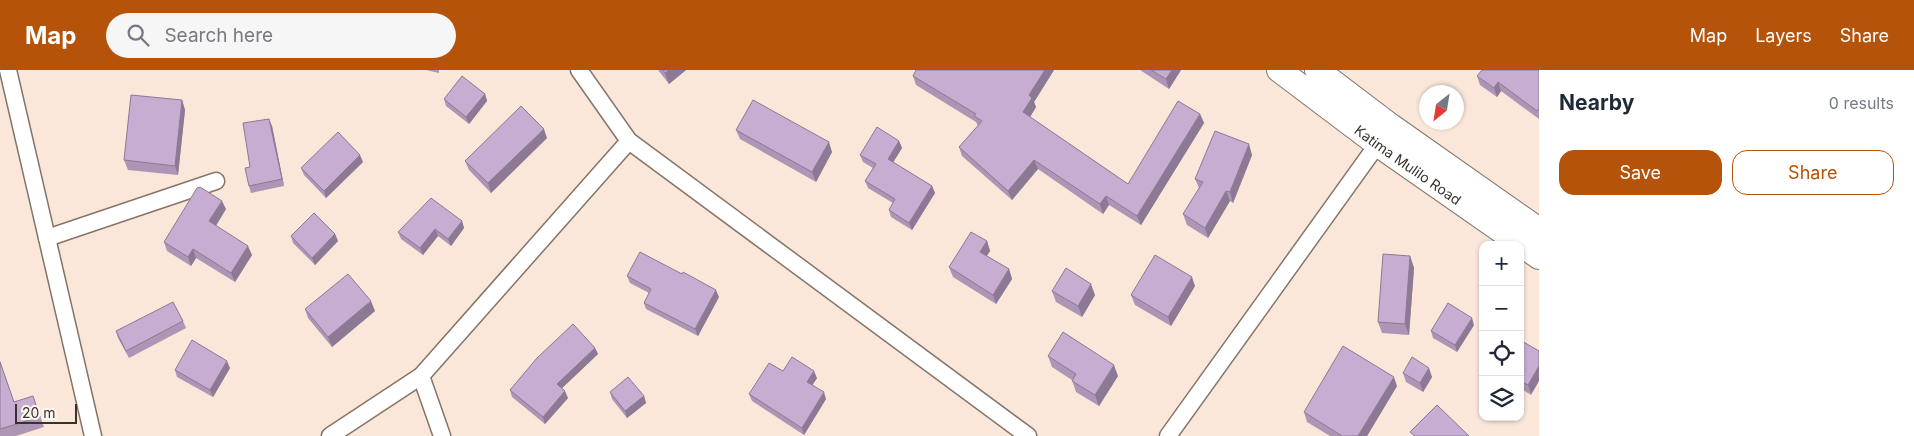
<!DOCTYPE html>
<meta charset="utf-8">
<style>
:root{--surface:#fff;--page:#f6f6f7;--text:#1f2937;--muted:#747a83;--line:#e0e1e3;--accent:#b45309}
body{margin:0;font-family:Inter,sans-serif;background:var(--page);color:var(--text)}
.controls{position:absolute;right:15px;bottom:15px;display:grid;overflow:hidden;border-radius:10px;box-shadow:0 1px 4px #0004}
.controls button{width:45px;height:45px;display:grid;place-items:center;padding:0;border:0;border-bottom:1px solid var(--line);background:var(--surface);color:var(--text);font:25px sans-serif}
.compass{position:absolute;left:1419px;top:15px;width:45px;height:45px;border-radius:50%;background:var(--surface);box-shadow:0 1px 4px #0004;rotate:210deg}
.scale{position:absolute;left:15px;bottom:12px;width:62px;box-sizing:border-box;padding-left:5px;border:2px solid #39312c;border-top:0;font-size:14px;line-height:18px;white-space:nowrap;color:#39312c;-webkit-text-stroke:4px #fff7f1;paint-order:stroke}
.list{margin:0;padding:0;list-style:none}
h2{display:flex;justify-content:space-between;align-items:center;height:65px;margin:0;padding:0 20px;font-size:21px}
h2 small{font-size:16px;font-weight:400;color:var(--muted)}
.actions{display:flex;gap:10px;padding:15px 20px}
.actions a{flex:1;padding:11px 0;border:1px solid var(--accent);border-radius:15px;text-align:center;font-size:18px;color:var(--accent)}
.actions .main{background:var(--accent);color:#fff}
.icon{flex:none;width:28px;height:28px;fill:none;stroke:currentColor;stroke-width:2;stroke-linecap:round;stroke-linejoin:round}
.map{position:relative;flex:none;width:1539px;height:366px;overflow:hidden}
header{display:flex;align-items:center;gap:30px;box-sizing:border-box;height:70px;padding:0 25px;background:var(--accent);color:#fff}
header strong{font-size:24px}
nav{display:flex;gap:28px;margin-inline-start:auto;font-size:18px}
.search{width:350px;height:45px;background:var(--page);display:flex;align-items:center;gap:12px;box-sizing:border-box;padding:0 18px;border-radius:28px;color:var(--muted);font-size:19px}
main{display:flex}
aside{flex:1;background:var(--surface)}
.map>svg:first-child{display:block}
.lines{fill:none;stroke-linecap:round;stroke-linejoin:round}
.minor-casing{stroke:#857468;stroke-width:19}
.secondary-casing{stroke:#857468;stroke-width:26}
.minor{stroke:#fff;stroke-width:16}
.secondary{stroke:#fff;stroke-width:24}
.wall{fill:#ac95b5}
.shaded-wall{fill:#8c7994}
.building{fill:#c8add3;stroke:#8c7994}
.labels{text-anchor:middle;stroke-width:4;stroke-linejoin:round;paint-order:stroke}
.street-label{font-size:14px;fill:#39312c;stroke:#fff7f1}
</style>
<header>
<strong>Map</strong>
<div class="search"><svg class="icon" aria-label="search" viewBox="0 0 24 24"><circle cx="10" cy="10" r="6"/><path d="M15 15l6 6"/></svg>Search here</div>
<nav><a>Map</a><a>Layers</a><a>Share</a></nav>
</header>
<main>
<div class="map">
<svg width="1539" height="366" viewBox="0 0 1539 366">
<rect width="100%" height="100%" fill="#fae7d9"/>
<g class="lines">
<defs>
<g id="minor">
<path d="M8,0L93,366"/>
<path d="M579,0L629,71L1028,366"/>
<path d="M47,168L216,111"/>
<path d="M421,306L442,366"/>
<path d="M330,366L421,306L629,71"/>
<path d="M1168,366L1382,68"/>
</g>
<g id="secondary">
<path id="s1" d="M1279,0L1377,74L1539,187"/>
<path d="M1317,0L1391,56L1539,160"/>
</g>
</defs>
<use href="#minor" class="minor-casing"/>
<use href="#secondary" class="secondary-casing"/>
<use href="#minor" class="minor"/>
<use href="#secondary" class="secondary"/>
</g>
<g class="wall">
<path d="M426,0H439V3Z"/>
<path d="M658,0H686L669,14Z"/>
<path d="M916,0H1054L1034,32L1036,37L1030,47L1128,114L1200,44L1204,53L1141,155L1109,135L1103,144L1038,99L1012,130L962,86L959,77L978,56L976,52L916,15L913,6Z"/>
<path d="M1140,0H1181L1169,19Z"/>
<path d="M1539,0V49L1501,21L1497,27L1480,15L1477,6Z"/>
<path d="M485,24L487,31L469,54L446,36L444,29Z"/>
<path d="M182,30L185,40L178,105L128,100L124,90Z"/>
<path d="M272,56L284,116L251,123L249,116L250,97Z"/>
<path d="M736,60L832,82L816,112L740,69Z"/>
<path d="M547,68L491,123L469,100L465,91Z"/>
<path d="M899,71L902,78L893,92L932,116L935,123L912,160L891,147L889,140L893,133L868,118L865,111L873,98L863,92L860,85Z"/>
<path d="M1252,85L1233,133L1230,131L1208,168L1187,155L1183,144L1199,118L1195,109Z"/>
<path d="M363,92L326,128L304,105L301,98Z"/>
<path d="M226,139L216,156L252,185L235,212L196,188L191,196L167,181L164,172Z"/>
<path d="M462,151L464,158L451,176L438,166L423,185L401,169L398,162Z"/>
<path d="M335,164L338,171L315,195L293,173L291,166Z"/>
<path d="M987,171L990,181L987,186L1009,199L1012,209L996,234L953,207L949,197Z"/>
<path d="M1410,186L1414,198L1409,265L1382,263L1378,252Z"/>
<path d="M627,206L719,227L698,266L646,239L644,233L649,223L630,213Z"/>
<path d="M1195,216L1171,256L1135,235L1131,225Z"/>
<path d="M1052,221L1095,225L1082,247L1056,232Z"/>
<path d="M305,239L375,241L332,277L308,248Z"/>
<path d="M183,251L186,258L129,288L118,268L116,261Z"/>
<path d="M1474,255L1457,282L1433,268L1431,261Z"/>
<path d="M1520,270L1531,325L1520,318Z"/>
<path d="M595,278L598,284L562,318L568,328L545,354L512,327L510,320Z"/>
<path d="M1048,286L1118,306L1099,336L1076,322L1072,310L1052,297Z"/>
<path d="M0,291L14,332L33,326L44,357L16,366H0Z"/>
<path d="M230,298L213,327L177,307L175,300Z"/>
<path d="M783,301L817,308L812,315L826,329L804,365L752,331L749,324Z"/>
<path d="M1403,303L1432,307L1423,322L1406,312Z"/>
<path d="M1397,316L1367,366H1330L1307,352L1304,342Z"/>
<path d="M610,322L644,326L646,333L627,348L612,329Z"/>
</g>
<g class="shaded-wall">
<path d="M669,0H686L669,14L665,3Z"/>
<path d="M1045,0H1054L1034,32L1036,37L1027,52L1023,42L1029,25Z"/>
<path d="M1172,0H1181L1169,19L1166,9Z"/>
<path d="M1498,12L1501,21L1497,27L1494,18Z"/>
<path d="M485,24L487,31L469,54L466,47Z"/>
<path d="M182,30L185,40L178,105L175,96Z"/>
<path d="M1200,44L1204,53L1141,155L1137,146Z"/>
<path d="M269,49L272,56L284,116L282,109Z"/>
<path d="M544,59L547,68L491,123L488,113Z"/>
<path d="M899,71L902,78L891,96L888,89Z"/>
<path d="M829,72L832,82L816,112L812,102Z"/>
<path d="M1249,74L1252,85L1233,133L1230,122Z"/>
<path d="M360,85L363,92L326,128L324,121Z"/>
<path d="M1034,90L1038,99L1012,130L1008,121Z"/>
<path d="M932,116L935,123L912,160L909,153Z"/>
<path d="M1226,121L1230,131L1208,168L1205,158Z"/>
<path d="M1106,126L1109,135L1103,144L1100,134Z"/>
<path d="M222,131L226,139L213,160L209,151Z"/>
<path d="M462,151L464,158L451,176L448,169Z"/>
<path d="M435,159L438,166L423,185L420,178Z"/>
<path d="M335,164L338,171L315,195L312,188Z"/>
<path d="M987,171L990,181L983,191L980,182Z"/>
<path d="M248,176L252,185L235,212L231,203Z"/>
<path d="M193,179L196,188L191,196L188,187Z"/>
<path d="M1410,186L1414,198L1409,265L1405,254Z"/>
<path d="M1009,199L1012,209L996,234L993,225Z"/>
<path d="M1192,207L1195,216L1171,256L1168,247Z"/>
<path d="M1091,214L1095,225L1082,247L1078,236Z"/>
<path d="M716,220L719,227L698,266L695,259Z"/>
<path d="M371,231L375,241L332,277L328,267Z"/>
<path d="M1472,248L1474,255L1457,282L1455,275Z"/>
<path d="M595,278L598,284L559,321L557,314Z"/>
<path d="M227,291L230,298L213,327L210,320Z"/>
<path d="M1114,295L1118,306L1099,336L1095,325Z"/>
<path d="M1539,296V311L1531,325L1528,315Z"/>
<path d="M1429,298L1432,307L1423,322L1420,313Z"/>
<path d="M814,301L817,308L810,319L807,312Z"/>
<path d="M1394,307L1397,316L1367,366H1358Z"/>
<path d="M565,321L568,328L545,354L543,347Z"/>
<path d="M824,322L826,329L804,365L802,358Z"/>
<path d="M644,326L646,333L627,348L625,341Z"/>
</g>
<g class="building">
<path d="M663,0H669L665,3Z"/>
<path d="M916,0H1045L1029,25L1032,28L1023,42L1128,114L1178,31L1200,44L1137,146L1106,126L1100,134L1034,90L1008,121L959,77L982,51L974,46L976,44L913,6Z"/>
<path d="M1151,0H1172L1166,9Z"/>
<path d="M1482,0H1539V38L1537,41L1498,12L1494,18L1477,6Z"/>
<path d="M462,6L485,24L466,47L444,29Z"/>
<path d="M131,25L182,30L175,96L124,90Z"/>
<path d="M753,30L829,72L812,102L736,60Z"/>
<path d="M521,36L544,59L488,113L465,91Z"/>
<path d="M269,49L282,109L249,116L245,98L250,97L243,53Z"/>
<path d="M877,57L899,71L888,89L932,116L909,153L889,140L895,129L865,111L876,94L860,85Z"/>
<path d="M1215,61L1249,74L1230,122L1226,121L1205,158L1183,144L1203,112L1195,109Z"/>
<path d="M338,62L360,85L324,121L301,98Z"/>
<path d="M200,117L222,131L209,151L248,176L231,203L193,179L188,187L164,172L197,118Z"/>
<path d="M431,128L462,151L448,169L435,159L420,178L398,162Z"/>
<path d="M314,143L335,164L312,188L291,166Z"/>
<path d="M971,162L987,171L980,182L1009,199L993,225L949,197Z"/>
<path d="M640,182L682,204L683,202L716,220L695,259L644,233L651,219L627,206Z"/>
<path d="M1383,184L1410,186L1405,254L1378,252Z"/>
<path d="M1155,185L1192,207L1168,247L1131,225Z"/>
<path d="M1066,198L1091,214L1078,236L1052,221Z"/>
<path d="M348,204L371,231L328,267L305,239Z"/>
<path d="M173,232L183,251L126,281L116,261Z"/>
<path d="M1448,233L1472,248L1455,275L1431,261Z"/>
<path d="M573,254L595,278L557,314L565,321L543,347L510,320L537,288Z"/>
<path d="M1063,262L1114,295L1095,325L1072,311L1076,304L1048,286Z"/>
<path d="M192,270L227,291L210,320L175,300Z"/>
<path d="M1520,270L1539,281V296L1528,315L1520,311Z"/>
<path d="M1343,276L1394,307L1358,366H1342L1304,342Z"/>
<path d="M792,287L814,301L807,312L824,322L802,358L749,324L769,293L783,301Z"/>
<path d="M1412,287L1429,298L1420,313L1403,303Z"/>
<path d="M0,292L14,332L33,326L40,347L0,359Z"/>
<path d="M628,307L644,326L625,341L610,322Z"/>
<path d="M1437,335L1469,366H1415L1410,362Z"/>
</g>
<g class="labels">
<g class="street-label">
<text dy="5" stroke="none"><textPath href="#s1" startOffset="160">Katima Mulilo Road</textPath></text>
</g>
</g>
</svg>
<div class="controls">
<button>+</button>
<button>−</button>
<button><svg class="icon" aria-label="locate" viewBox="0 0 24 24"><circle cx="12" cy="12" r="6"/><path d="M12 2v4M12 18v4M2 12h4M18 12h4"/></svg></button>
<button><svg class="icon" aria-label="layers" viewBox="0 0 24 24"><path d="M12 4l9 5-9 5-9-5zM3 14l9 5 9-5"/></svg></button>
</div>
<svg class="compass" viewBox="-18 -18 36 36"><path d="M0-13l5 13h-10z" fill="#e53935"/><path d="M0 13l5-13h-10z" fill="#747a83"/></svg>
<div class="scale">20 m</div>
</div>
<aside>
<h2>Nearby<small>0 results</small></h2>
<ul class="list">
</ul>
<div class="actions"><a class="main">Save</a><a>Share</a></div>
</aside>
</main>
